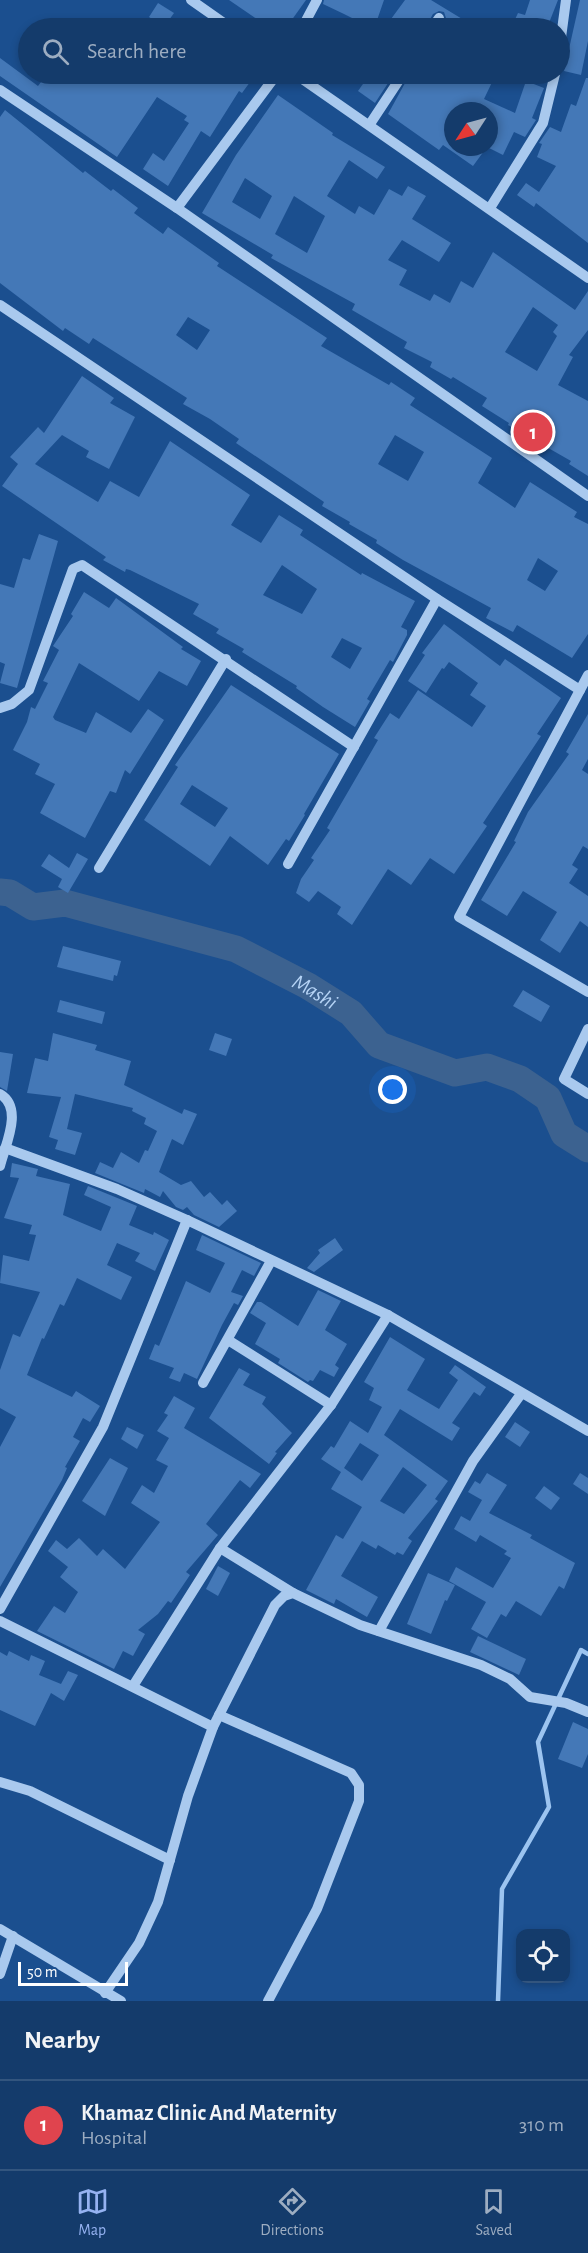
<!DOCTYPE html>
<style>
:root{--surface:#143b6b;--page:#214673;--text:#f1f3f6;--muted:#9dadc1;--line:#33557e;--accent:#95b2f1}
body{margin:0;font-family:"Alegreya Sans",sans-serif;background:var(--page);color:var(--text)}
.controls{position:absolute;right:18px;bottom:18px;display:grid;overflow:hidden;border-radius:12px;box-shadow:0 3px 9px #0003}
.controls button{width:54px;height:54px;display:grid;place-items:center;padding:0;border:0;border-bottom:2px solid var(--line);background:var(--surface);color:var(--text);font:30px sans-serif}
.compass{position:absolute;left:444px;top:102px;width:54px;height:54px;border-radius:50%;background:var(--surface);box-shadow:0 3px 9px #0003;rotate:234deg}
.scale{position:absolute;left:18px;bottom:15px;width:110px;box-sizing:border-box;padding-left:6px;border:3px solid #fff;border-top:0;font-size:16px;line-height:21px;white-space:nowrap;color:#fff;-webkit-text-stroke:4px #1b4f8f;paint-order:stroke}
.you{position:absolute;left:393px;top:1090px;width:21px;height:21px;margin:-15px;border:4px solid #fff;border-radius:50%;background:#1a73e8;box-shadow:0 0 0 9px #1a73e833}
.badge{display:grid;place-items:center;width:39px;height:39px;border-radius:50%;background:var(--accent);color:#fff;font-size:20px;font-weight:700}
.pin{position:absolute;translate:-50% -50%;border:3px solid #fff;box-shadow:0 2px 6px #0006}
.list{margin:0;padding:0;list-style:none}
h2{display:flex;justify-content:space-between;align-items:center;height:78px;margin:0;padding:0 24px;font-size:26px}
h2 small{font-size:20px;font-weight:400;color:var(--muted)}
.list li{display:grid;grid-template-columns:39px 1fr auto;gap:18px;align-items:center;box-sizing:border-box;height:90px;padding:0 24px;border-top:2px solid var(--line)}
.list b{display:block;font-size:22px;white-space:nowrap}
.list p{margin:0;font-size:20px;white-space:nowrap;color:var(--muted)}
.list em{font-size:20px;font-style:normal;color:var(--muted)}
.icon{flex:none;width:33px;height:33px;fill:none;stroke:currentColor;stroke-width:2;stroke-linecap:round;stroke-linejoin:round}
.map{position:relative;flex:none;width:588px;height:2001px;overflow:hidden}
.search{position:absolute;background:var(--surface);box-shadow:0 3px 9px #0003;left:18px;right:18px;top:18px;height:66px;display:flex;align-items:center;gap:15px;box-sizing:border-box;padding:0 21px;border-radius:33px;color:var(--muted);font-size:22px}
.sheet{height:168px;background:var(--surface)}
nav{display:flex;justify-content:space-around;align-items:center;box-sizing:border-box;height:84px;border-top:2px solid var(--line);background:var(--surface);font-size:16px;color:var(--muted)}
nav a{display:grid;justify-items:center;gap:3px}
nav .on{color:var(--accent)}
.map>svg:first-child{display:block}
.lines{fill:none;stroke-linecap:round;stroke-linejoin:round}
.stream{stroke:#9cc4f0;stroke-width:4.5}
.river{stroke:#3c6290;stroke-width:27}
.building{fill:#4478b7;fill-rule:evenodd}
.minor{stroke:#a9c9ee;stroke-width:10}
.labels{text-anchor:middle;stroke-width:6;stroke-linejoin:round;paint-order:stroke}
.water-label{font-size:22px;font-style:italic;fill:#b5d3f5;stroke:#1b4f8f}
</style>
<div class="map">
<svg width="588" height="2001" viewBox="0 0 588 2001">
<rect width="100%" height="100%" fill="#1b4f8f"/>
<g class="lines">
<path class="stream" d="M498,2001L502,1889L549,1807L538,1742L581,1650L588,1654"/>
<path class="river" id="s1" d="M0,892L10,893L33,907L65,903L236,949L308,986L351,1013L379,1045L455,1073L487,1067L520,1079L548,1098L564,1134L588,1149"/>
</g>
<g class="building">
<path d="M229,0H306L286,28H270Z"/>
<path d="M324,0H384L375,26L367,23L366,25L344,14L323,4Z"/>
<path d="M405,0H431L477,28H441L446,18L444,12L439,11L433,14L425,28H403L391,19Z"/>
<path d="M530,0H558L547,28H511L518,13L525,15Z"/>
<path d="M580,0H588V41L581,75L564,71Z"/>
<path d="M158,3L174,13L164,27L149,17Z"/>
<path d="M0,58L38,86L47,74H246L253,78L242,93L239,91L210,137L201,131L168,186L143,169L153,153L164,161L189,123L184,120L187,116L157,97L117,157L0,76Z"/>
<path d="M370,74H394L375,103L358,91Z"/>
<path d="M410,74H496L484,99L515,113L526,81L544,88L532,118L536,120L525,137L514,132L503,155L489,148V111H453V147H487L473,166L443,145L439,150L388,114Z"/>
<path d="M586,78H588V243L536,203L534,207L517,195L526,183L539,192L556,166L537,157L542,144L539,143L550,127L561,132L571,104L576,106Z"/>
<path d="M278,95L333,133L332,135L385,167L377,179L349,160L327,196L355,214L359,206L374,215L389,189L402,196L408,186L426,196L412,219L451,243L439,262L402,240L388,260L407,270L399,285L430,301L434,294L450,303L461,281L473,288L493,252L575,310L588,291V330L569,355L573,357L558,385L588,401V476L569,464L571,461L508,425L509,423L482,406L487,398L453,377L451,379L430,367L432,362L404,348L407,342L352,310L355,304L271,258L273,255L202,213L236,155ZM245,178L272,196L260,219L232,202ZM294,196L325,216L307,253L275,234ZM533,307L558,325L553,332L557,336L537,371L505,352Z"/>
<path d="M5,110L83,173L85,171L111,191L113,189L138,208L134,213L163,234L168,227L219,263L217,266L327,338L321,346L389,385L391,382L415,398L410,405L492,458L478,483L515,508L530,482L577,512L574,517L588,524V634L572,658L517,625L513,632L486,618L491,608L403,560L376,543L377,540L349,524L350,522L322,506L324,502L236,443L239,439L210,419L183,404L187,398L93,338L89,344L65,328L63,331L0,283V117ZM188,317L210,330L197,350L176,335ZM395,435L424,452L408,481L378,464ZM538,558L558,571L545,591L527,580Z"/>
<path d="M82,376L114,398L110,403L135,417L109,469L86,457L89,451L62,435L35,464L98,502L110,481L139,497L170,441L250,495L231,525L261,543L279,515L303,530L300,535L361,575L362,573L415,601L401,627L407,630V635L393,662L390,660L367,699L370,701L355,727L323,707L296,688L297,686L242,652L244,649L216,633L219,629L193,614L199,604L130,570L126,569L125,572L103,560L106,557L2,486L18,464L10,457L38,427L44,433ZM282,565L317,589L302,614L263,595ZM342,638L362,648L350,669L331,657Z"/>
<path d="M39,534L58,541L17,688L0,683L5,664L0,662V584L14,588L23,558L30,560Z"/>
<path d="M84,592L109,608L116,598L183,647L181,649L201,661L187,686L159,671L139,701L79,663L53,717L55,720L86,733L96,712L131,733L148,709L164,720L130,774L125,770L116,793L110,791L85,838L40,813L55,784L35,774L40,764L13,750L27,722L31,707L35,709L48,683L43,681L59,650L53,646L73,616L71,614Z"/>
<path d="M444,624L500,666L505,659L561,698L537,734L541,736L483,823L487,826L454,874L430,858L411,885L388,869L352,925L337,914L341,907L318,891L309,902L296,893L301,879L314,860L311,858L330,830L327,828L378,740L374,738L390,713L399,719L418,690L472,727L486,706L470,695L478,683L449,662L444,669L442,668L426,693L408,681L425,655L422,653Z"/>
<path d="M231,685L339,754L304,814L305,815L289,841L286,839L268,865L230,836L210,866L144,820L178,767L175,765ZM192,785L228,808L215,827L180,804Z"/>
<path d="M588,714V759L582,770L588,774V849L583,846L572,865L578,869L569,883L588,896V927L580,921L560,953L540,940L557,912L523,891L507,916L481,900L516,842L514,841L528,812L569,754L566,752Z"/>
<path d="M77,853L88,859L68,893L58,887L62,879L41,866L49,854L69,868Z"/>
<path d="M63,946L121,961L117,976L114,975L113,981L57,967Z"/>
<path d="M523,990L550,1006L541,1022L513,1006Z"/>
<path d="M60,1000L105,1012L102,1024L57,1012Z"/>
<path d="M53,1033L97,1045L95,1050L131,1061L124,1085L182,1114L184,1109L197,1114L183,1145L172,1139L159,1172L181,1185L191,1181L204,1197L210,1192L222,1205L227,1200L237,1211L219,1227L194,1215L187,1207L183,1210L176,1207L163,1191L160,1197L145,1189L144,1193L95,1173L100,1162L113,1168L121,1152L139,1163L145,1150L148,1151L157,1131L144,1124L146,1118L132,1111L133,1108L75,1094L67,1129L82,1133L75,1155L55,1149L58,1140L49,1137L61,1097L27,1093L35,1058L48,1061Z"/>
<path d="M215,1033L232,1039L226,1056L209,1050Z"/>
<path d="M0,1052L13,1054L7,1091L0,1087Z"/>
<path d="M12,1163L38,1169L36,1176L70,1184L63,1215L101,1231L111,1207L84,1195L88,1186L137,1206L129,1225L153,1235L154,1232L169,1240L155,1271L135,1261L140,1253L117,1243L107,1265L132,1277L121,1300L77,1278L64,1306L60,1304L44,1339L42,1338L27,1375L72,1397L76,1391L100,1406L90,1422L83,1418L73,1437L80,1441L65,1467L67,1468L62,1480L0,1587V1447L16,1417L0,1408V1370L13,1334L20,1337L40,1292L0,1283L3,1255L29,1261L36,1235L29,1234L32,1225L4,1218L19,1178L10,1177Z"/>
<path d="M202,1235L261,1263L254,1276L242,1270L231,1292L243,1296L238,1305L234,1303L222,1325L197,1379L184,1373L180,1382L169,1378L174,1368L149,1359L155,1344L159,1346L186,1281L210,1293L225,1263L196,1250Z"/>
<path d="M335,1238L343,1250L314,1272L307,1268L320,1253L318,1250Z"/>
<path d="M318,1290L341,1301L325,1330L347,1344L335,1365L339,1368L334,1377L320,1370L313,1381L310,1380L308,1382L278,1363L280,1359L255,1344L266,1323L250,1313L257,1302H261L298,1326Z"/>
<path d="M390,1337L425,1359L407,1390L439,1409L458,1380L449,1373L455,1365L486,1387L480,1396L474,1392L452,1423L460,1428L452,1441L400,1409L384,1435L448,1481L435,1499L438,1501L408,1538L412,1541L403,1555L397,1552L395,1555L378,1545L376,1549L362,1541L341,1576L378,1597L367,1617L336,1599L334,1604L306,1590L336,1535L343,1539L362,1507L331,1489L341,1472L321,1459L331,1446L334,1448L350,1421L368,1433L382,1407L369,1400L374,1388L364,1382ZM360,1443L379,1455L362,1481L344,1468ZM403,1467L427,1485L404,1514L380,1501Z"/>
<path d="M239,1368L250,1374L243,1385L266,1397L262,1404L292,1433L275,1452L277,1453L269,1464L209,1418Z"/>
<path d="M174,1396L195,1408L184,1428L261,1474L250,1488L240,1480L206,1524L218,1535L186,1572L190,1575L171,1603L168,1601L158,1614L138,1630L145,1634L133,1656L123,1651L114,1669L37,1631L54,1606L65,1613L78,1592L60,1577L68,1567L48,1551L56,1540L67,1549L79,1538L97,1556L103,1549L125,1569L160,1522L131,1503L142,1485L154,1493L168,1466L156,1460L169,1438L157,1431L168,1415L164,1413Z"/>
<path d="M515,1422L530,1432L520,1447L505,1437Z"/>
<path d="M127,1427L144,1435L137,1449L121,1439Z"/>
<path d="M110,1458L128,1468L105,1516L82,1501Z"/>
<path d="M487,1473L507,1485L489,1513L532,1535L530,1538L575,1563L564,1589L559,1586L541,1616L516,1601L506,1617L501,1614L487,1638L471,1629L486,1602L449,1581L456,1567L493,1588L511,1558L504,1554L507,1551L480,1535L476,1542L454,1529L461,1516L470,1521L482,1500L468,1492L475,1481L480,1484Z"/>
<path d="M580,1473L588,1478V1494L573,1484Z"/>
<path d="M544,1486L560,1498L551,1510L535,1498Z"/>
<path d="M218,1566L230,1573L218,1596L206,1589Z"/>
<path d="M428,1573L455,1585L447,1601L445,1600L431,1634L407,1624Z"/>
<path d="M478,1636L526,1659L519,1675L470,1652Z"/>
<path d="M9,1651L29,1661L31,1655L45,1661L39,1675L61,1684L68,1671L78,1675L64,1701L51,1693L35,1726L0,1710V1652L7,1656Z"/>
<path d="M573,1722L588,1729V1754L582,1768L558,1759Z"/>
</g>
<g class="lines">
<g class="minor">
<path d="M191,0L231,28"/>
<path d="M302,28L317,0"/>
<path d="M432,28L439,18"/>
<path d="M560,45L566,0"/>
<path d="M295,74L588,278"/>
<path d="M0,90L177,208L588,496"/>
<path d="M370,124L403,74"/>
<path d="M177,208L277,74"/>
<path d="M490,208L543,123L555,74"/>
<path d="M0,305L437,599L580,690"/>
<path d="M588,675L459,917L588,992"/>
<path d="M0,708L12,704L29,690L73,569L82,565L354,747"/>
<path d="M288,864L437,599"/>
<path d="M99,868L226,659"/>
<path d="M588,1029L564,1079L588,1094"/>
<path d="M0,1094C24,1108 5,1145 0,1166"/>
<path d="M5,1148L117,1189L187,1220L388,1315L588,1431"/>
<path d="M228,1340L331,1405"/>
<path d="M203,1383L271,1261"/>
<path d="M220,1548L293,1593"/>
<path d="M0,1609L103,1427L187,1220"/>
<path d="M0,1621L213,1727"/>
<path d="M379,1631L473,1461L521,1394"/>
<path d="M133,1686L220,1548L331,1405L388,1315"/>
<path d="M219,1715L351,1773L359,1785V1801L317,1909L268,2001"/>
<path d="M0,1782L30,1791L170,1860"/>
<path d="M0,1929L121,2001"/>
<path d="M0,1974L13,1936"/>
<path d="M105,1993L139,1943L158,1902L188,1796L213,1727L275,1605L284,1596L293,1593L360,1625L481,1665L510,1679L530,1697L566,1703L588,1712"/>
</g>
</g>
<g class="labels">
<g class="water-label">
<text dy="8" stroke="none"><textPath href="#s1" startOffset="336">Mashi</textPath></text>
</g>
</g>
</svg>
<div class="controls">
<button><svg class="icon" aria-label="locate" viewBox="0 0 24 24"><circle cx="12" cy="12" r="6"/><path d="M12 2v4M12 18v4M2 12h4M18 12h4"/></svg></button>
</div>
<svg class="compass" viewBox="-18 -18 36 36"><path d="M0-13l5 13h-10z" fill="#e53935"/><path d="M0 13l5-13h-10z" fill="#9dadc1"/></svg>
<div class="scale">50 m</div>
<div class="you"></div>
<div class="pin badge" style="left:533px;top:432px;background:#e0444e">1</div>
<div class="search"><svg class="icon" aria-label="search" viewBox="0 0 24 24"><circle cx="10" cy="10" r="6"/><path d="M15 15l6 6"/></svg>Search here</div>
</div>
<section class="sheet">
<h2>Nearby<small></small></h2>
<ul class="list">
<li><span class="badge" style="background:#e0444e">1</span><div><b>Khamaz Clinic And Maternity</b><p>Hospital</p></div><em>310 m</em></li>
</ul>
</section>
<nav>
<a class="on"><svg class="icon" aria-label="map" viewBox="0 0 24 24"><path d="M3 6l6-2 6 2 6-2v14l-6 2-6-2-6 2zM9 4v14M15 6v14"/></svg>Map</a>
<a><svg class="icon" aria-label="directions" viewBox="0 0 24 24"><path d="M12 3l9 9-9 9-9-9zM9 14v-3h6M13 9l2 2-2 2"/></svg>Directions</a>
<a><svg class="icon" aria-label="saved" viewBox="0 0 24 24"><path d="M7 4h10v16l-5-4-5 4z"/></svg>Saved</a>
</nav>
